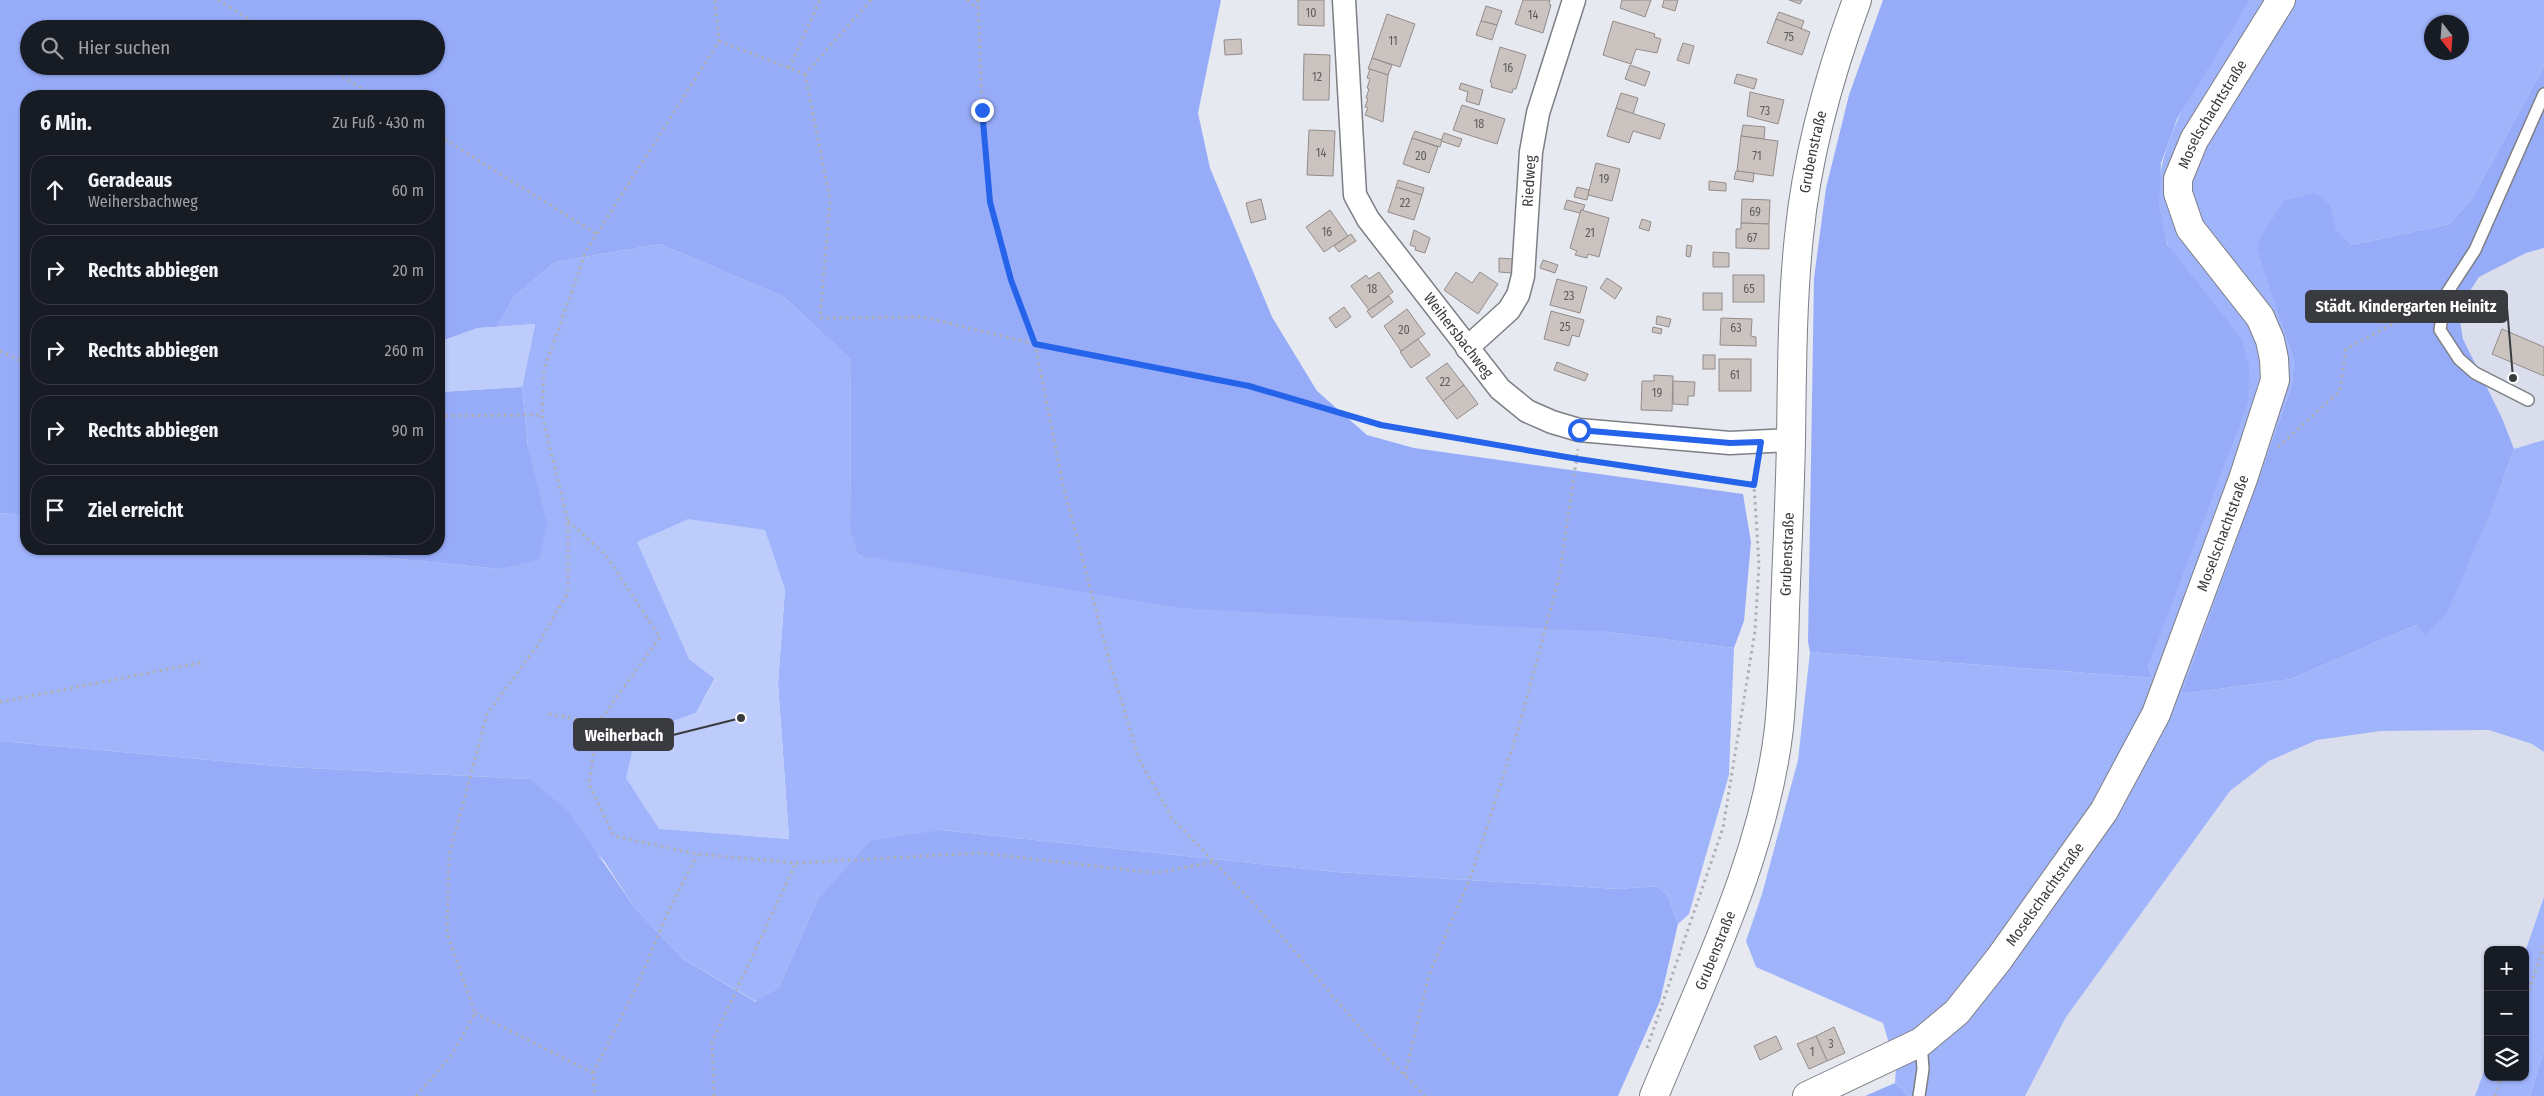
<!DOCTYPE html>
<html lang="de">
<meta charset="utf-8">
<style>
:root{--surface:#171b24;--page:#20242c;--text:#f1f3f6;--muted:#9ea1a6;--line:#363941}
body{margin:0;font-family:"Fira Sans Condensed",sans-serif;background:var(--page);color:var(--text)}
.controls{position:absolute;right:15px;bottom:15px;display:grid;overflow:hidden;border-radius:10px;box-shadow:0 1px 4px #0004}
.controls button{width:45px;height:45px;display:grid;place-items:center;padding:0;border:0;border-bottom:1px solid var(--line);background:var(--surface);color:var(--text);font:25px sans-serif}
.compass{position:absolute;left:2424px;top:15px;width:45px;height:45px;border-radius:50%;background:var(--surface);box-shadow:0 1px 4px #0004;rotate:163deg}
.stop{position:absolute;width:15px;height:15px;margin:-11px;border:4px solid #2563eb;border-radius:50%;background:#fff}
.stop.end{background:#2563eb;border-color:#fff;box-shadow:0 1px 5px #0008}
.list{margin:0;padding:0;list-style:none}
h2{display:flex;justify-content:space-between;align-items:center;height:65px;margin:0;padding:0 20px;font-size:21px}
h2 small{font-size:16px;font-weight:400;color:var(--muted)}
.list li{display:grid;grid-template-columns:32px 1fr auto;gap:15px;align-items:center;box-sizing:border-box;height:70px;margin:0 10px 10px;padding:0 10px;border:1px solid var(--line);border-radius:20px}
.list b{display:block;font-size:19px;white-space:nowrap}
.list p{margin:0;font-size:16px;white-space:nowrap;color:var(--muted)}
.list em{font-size:16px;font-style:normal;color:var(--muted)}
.icon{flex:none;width:28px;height:28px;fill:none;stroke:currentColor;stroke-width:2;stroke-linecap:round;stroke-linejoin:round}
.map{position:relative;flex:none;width:2544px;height:1096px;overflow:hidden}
.search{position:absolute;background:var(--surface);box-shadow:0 1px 4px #0004;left:20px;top:20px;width:425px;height:55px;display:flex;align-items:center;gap:12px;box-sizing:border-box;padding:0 18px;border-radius:28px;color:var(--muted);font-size:19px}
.panel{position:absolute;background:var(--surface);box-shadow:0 1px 4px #0004;left:20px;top:90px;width:425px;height:465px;border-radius:20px}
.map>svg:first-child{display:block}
.built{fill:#d9ddec}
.green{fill:#a0b4fc;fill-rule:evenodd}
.forest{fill:#97acf9;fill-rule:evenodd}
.water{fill:#bdccfb}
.building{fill:#cbc3c0;stroke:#948c8a}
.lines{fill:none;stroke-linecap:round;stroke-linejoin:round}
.lane-casing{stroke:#7d7f85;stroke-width:14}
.street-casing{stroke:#7d7f85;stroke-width:25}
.secondary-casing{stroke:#7d7f85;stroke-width:30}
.path{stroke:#aeb0b6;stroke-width:3;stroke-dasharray:2.5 4;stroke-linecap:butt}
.lane{stroke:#fff;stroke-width:11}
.street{stroke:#fff;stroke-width:22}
.secondary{stroke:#fff;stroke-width:28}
.route{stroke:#2563eb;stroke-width:6}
.labels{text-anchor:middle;stroke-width:5;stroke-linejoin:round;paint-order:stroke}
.number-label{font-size:12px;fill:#5e5d5e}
.street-label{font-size:15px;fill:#3a3b3e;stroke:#fff}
.leader{fill:none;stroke:#3a3b3e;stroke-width:2}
.callout-dot{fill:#3a3b3e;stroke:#fff;stroke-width:2}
.callout{fill:#3a3b3e;stroke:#3a3b3e;stroke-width:2}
.callout-label{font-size:16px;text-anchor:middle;font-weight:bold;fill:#fff}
</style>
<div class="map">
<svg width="2544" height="1096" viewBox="0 0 2544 1096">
<rect width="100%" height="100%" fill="#e6e9f0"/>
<g class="built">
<path d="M2544,248V440L2514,449L2502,418L2463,339L2458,308L2479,277L2526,253Z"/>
<path d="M2489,730L2532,744L2544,752V897L2525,952V950H2488V1060L2475,1096H2025L2066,1017L2230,791L2269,761L2317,740L2381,731Z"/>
</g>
<g class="green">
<path d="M2250,0H2544V66L2471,200L2449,224L2352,245L2335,230L2331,205L2281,321L2294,361L2292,385L2181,694L2291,679L2416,625L2425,635L2500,489L2514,449L2544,440V752L2532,744L2489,730L2381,731L2317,740L2269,761L2230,791L2066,1017L2025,1096H1908L1895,1083L1896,1068L1883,1023L1756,967L1746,941L1762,894L1798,760L1810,652L2153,678L2148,666L2194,279C2186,268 2172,255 2167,243C2133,158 2208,68 2250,0ZM2432,22H2462V52H2432Z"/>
<path d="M660,244L784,297L851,360L850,528L857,555L1608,632L1734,648L1729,775L1689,914L1678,924L1668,896L1657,886L1618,889L1336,872L941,830L817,901L779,987L757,1002L683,959L635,908L604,861L530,779L288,767L0,741V513L26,516V549H301L500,569L528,447L522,387L535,324L497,327L514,297L555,262ZM785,589L778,683L789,839L739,835L638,726L663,725L696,713L715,678L689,659Z"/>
<path d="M2544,897V1049L2530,1096H2475L2488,1060V1077H2525V952Z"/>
</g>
<g class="forest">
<path d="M0,0H1221L1198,113L1210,168L1272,317L1317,391L1367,435L1414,448L1743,494L1751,542L1744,621L1734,648L1608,632L1182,608L857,555L850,529L851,360L784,297L660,244L555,262L514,297L497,327L478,328L439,342V96H26V516L0,513ZM29,29H436V66H29Z"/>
<path d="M1883,0H2250L2177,119L2161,163L2159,208L2167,244L2241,338L2249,366L2248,403L2148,666L2153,678L1810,652L1808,642L1814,278L1826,188L1849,95Z"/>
<path d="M2544,66V248L2526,253L2479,277L2458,309L2463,339L2502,418L2514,449L2500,489L2448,611L2425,636L2416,625L2291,679L2181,694L2292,385L2294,361L2257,249L2260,238L2284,201L2315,193L2331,205L2336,230L2352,245L2449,224L2471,200Z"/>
<path d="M522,387L528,447L547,525L539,559L500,569L301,549H439V392Z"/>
<path d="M0,741L288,767L530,779L568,811L635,908L683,959L756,1002L779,987L817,901L870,841L941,830L1336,872L1618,889L1657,886L1668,896L1678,924L1660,1001L1618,1096H0Z"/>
<path d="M2544,1049V1096H2530Z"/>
<path d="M1895,1083L1908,1096H1865Z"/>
</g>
<g class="water">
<path d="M535,324L522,387L439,392V342L478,328Z"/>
<path d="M688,519L765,530L785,589L778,683L789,839L659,829L626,778L638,726L663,725L696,713L715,679L689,659L637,542Z"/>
</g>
<g class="building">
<path d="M1298,0H1324V26L1298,25Z"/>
<path d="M1523,0H1550L1549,4L1551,5L1543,33L1515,24Z"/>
<path d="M1622,0H1651L1645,17L1620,8Z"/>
<path d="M1664,0H1678L1675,11L1662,7Z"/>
<path d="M1789,0H1802L1800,4Z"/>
<path d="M1486,6L1502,11L1497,25L1481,21Z"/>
<path d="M1779,12L1804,21L1801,29L1776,19Z"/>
<path d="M1387,14L1415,24L1400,67L1372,58Z"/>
<path d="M1776,19L1810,32L1802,55L1767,43Z"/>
<path d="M1481,21L1497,25L1492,40L1476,35Z"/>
<path d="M1613,21L1655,34L1654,37L1661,39L1657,53L1636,49L1631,64L1603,55Z"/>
<path d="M1241,39L1242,54L1225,55L1224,40Z"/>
<path d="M1683,43L1694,46L1689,64L1677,60Z"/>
<path d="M1500,47L1526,55L1516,89H1513L1512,93L1491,87L1492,83L1490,82Z"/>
<path d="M1304,54L1330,55L1329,100H1303Z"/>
<path d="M1372,58L1392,65L1388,75L1368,69Z"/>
<path d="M1630,65L1650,72L1645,86L1625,79Z"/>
<path d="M1370,69L1388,75L1383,122L1365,115L1368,108L1365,107L1368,99L1366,98L1369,89L1367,88L1370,79L1367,78Z"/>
<path d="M1737,74L1757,79L1754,89L1734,83Z"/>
<path d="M1461,83L1483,90L1479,105L1466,101L1468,92L1459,89Z"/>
<path d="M1750,92L1784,100L1778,124L1747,116Z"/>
<path d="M1621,93L1638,98L1633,114L1616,108Z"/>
<path d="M1462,105L1505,119L1497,144L1453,130Z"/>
<path d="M1616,108L1665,124L1660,139L1633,131L1629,143L1607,136Z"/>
<path d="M1743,125L1765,127L1764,139L1741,136Z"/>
<path d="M1309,130L1335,131L1333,176L1307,175Z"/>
<path d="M1415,131L1442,140L1440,147L1412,138Z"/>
<path d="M1444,133L1462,139L1459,147L1441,141Z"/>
<path d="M1741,136L1778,141L1773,176L1737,171Z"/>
<path d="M1412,138L1438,147L1429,173L1403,164Z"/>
<path d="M1596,163L1620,169L1612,201L1588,195Z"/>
<path d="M1736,171L1754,173L1753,182L1734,179Z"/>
<path d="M1398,180L1424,188L1422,195L1396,187Z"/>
<path d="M1709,181L1726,183V191L1709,190Z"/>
<path d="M1396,187L1422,195L1414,220L1388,212Z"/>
<path d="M1577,187L1589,190L1587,200L1574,197Z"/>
<path d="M1261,199L1266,219L1251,223L1246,203Z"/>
<path d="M1742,199L1770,200L1769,224L1741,223Z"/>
<path d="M1567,200L1585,205L1583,210H1581L1580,213L1564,209Z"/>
<path d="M1330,210L1348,236L1324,252L1306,227Z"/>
<path d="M1581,210L1609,218L1599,257L1588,254L1587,258L1575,255L1577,251L1570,248Z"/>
<path d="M1642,219L1651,222L1649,231L1639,228Z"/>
<path d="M1741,223L1769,224V249L1736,248V229H1741Z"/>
<path d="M1414,230L1430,238L1425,253L1415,250L1416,247L1410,245Z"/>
<path d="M1351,234L1356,241L1339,252L1334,246Z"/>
<path d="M1687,245L1692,246L1690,257L1686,256Z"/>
<path d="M1713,252L1729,253V267H1713Z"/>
<path d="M1499,258L1513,259L1512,273L1499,272Z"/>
<path d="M1543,260L1558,265L1555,273L1540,268Z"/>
<path d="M1379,272L1393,292L1369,310L1351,286L1366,275L1369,279Z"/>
<path d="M1456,272L1472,283L1480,272L1498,284L1478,314L1444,290Z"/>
<rect x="1733" y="275" width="31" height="27"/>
<path d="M1607,278L1622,288L1615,299L1600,288Z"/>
<path d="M1557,279L1587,287L1580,313L1550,305Z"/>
<rect x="1703" y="293" width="19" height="17"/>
<path d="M1389,296L1393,302L1372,318L1367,311Z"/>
<path d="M1344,307L1351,317L1336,328L1329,318Z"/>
<path d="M1407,309L1425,334L1401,351L1384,326Z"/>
<path d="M1551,311L1584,320L1579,337L1572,335L1569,346L1544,339Z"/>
<path d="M1657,316L1671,319L1669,327L1656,324Z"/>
<path d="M1721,318L1752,319L1751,336L1756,337V346L1720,345Z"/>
<path d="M1653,327L1662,329L1661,334L1652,332Z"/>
<path d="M2502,329L2544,347V376L2492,354Z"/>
<path d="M1418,339L1430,355L1411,368L1400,352Z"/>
<rect x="1703" y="355" width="12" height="14"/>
<rect x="1719" y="359" width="32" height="32"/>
<path d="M1557,362L1588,374L1585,381L1554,370Z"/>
<path d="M1447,363L1464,385L1443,401L1426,378Z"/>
<path d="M1654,375L1673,376L1672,411L1641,410L1642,381H1654Z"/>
<path d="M1673,381L1695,382L1694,396H1688V405L1673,404Z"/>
<path d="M1464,385L1478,404L1457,419L1443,401Z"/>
<path d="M1834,1027L1845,1053L1827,1061L1816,1036Z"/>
<path d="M1776,1036L1782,1049L1760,1060L1754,1046Z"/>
<path d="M1816,1036L1827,1061L1809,1069L1797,1044Z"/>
</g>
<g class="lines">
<defs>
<g id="lane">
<path d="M2528,400L2475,373L2459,359L2440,330L2445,296L2475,250L2544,94"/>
<path d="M1919,1096L1923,1069L1921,1042"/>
</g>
<g id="street">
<path id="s1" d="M1344,0L1355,195L1368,219L1500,389L1527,411L1552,422L1579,430L1730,443L1791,440"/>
<path id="s2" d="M1467,348L1509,310L1518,295L1523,276L1531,152L1538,113L1574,0"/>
</g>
<g id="secondary">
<path id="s3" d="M1654,1096C1703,977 1764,857 1779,728C1783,688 1784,648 1785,609C1787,552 1790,496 1791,439C1792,371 1792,303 1799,236C1807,155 1829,76 1857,0"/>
<path id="s4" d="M1807,1096L1921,1042L1957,1012L1999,959L2104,811L2156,714L2243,479L2275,380L2274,359L2270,340L2260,317L2190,228L2178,193V179L2194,140L2281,0"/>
</g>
</defs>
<use href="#lane" class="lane-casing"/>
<use href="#street" class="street-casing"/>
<use href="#secondary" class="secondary-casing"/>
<g class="path">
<path d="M218,0L265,29"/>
<path d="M967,0L977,8"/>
<path d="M978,0L982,110L990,202L1011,281L1035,344L1063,485L1110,663L1139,759L1172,818L1256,906L1372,1042L1425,1096"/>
<path d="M719,41L805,74L871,0"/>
<path d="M326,66L374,96"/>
<path d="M789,68L820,0"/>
<path d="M805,74L830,200L820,318L923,317L1035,344L1249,386L1381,425L1578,459L1754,485"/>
<path d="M439,136L597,234"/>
<path d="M0,351L26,363"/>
<path d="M439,416L542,415"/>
<path d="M2278,447L2340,391L2346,349L2430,304"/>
<path d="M568,521L605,554L660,637L598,723L589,784L614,836L697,854L796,863L979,853L1156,873L1215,862"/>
<path d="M0,702L204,662"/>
<path d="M549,714L598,723"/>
<path d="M2525,1003L2544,946"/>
<path d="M475,1013L593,1073L595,1096"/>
<path d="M1647,1048L1723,828L1755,631L1759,565L1754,485L1758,460"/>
<path d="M593,1073L637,986L667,914L697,855"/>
<path d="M1405,1075L1429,975L1472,873L1520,723L1559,578L1578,449"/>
<path d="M416,1096L451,1056L475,1013L447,933L449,856L487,714L537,646L568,592V521L542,415L544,370L586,251L719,41L715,0"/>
<path d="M714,1096L712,1042L796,863"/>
<path d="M2495,1096L2501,1077"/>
</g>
<use href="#lane" class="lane"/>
<use href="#street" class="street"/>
<use href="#secondary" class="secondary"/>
</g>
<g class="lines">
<path class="route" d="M982,110L990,202L1011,280L1035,344L1249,386L1381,425L1578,459L1754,485L1761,442L1730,443L1579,430"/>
</g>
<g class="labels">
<g class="number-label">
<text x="1311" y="17">10</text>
<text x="1533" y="19">14</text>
<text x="1789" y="41">75</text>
<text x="1393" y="45">11</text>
<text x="1508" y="72">16</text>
<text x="1317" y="81">12</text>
<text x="1765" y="115">73</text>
<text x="1479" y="128">18</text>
<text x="1321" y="157">14</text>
<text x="1421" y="160">20</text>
<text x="1757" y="160">71</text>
<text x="1604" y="183">19</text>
<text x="1405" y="207">22</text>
<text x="1755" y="216">69</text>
<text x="1327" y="236">16</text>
<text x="1590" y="237">21</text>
<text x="1752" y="242">67</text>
<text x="1372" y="293">18</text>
<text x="1749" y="293">65</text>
<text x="1569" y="300">23</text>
<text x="1565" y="331">25</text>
<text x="1736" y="332">63</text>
<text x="1404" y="334">20</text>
<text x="1735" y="379">61</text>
<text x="1445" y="386">22</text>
<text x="1657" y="397">19</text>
<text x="1831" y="1048">3</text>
<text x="1812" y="1056">1</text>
</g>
<g class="street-label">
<text dy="5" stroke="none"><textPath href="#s4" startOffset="1190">Moselschachtstraße</textPath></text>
<text dy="5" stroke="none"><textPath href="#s3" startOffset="968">Grubenstraße</textPath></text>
<text dy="5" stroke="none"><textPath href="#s2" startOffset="189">Riedweg</textPath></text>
<text dy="5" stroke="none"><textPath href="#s1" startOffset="370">Weihersbachweg</textPath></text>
<text dy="5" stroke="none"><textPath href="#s4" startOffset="725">Moselschachtstraße</textPath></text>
<text dy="5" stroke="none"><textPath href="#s3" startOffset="564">Grubenstraße</textPath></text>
<text dy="5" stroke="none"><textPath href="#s4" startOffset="320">Moselschachtstraße</textPath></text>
<text dy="5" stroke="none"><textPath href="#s3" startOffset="158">Grubenstraße</textPath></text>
</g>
</g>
<path class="leader" d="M2513 378L2507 307M741 718L673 735"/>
<g class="callout-dot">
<circle cx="2513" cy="378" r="5"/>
<circle cx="741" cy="718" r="5"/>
</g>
<g class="callout">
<rect x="2306" y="291" width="201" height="31" rx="5"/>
<rect x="574" y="719" width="99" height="31" rx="5"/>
</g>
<g class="callout-label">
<text x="2406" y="312">Städt. Kindergarten Heinitz</text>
<text x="624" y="741">Weiherbach</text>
</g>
</svg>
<div class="controls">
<button>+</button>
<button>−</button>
<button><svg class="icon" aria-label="layers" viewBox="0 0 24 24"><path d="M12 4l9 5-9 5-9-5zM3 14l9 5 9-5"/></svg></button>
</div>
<svg class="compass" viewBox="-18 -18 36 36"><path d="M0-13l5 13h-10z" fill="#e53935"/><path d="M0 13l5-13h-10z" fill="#9ea1a6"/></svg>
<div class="stop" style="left:1579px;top:430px"></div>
<div class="stop end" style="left:982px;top:110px"></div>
<div class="search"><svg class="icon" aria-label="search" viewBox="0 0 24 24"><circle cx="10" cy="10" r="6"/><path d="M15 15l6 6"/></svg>Hier suchen</div>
<section class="panel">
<h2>6 Min.<small>Zu Fuß · 430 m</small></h2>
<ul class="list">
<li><svg class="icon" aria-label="ahead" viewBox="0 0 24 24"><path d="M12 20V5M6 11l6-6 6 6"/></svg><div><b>Geradeaus</b><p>Weihersbachweg</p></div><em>60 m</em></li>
<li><svg class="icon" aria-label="right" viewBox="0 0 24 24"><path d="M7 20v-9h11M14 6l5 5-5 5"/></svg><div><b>Rechts abbiegen</b></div><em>20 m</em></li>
<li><svg class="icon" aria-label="right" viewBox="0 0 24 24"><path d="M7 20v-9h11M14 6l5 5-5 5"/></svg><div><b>Rechts abbiegen</b></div><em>260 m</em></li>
<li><svg class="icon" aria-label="right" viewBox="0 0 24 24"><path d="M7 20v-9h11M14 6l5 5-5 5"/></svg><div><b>Rechts abbiegen</b></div><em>90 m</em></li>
<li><svg class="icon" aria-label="arrive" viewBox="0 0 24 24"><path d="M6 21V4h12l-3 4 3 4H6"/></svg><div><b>Ziel erreicht</b></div></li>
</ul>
</section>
</div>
